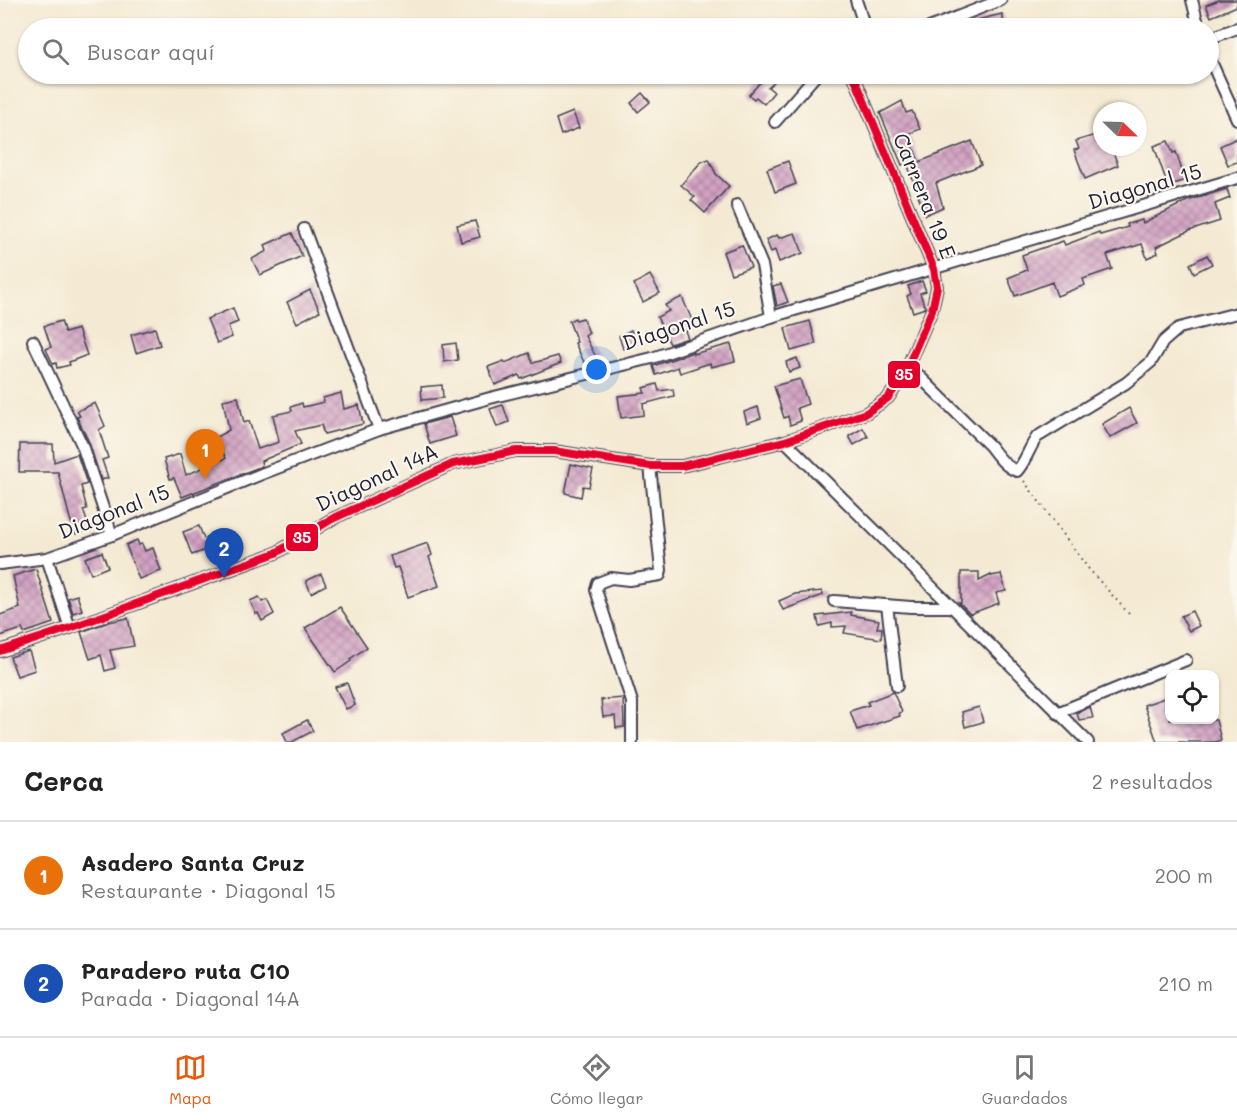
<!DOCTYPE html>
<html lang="es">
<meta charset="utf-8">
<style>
:root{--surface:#fff;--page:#f2f2f2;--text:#222;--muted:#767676;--line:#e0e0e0;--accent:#ea580c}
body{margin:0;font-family:Mali,sans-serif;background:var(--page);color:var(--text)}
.controls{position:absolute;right:18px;bottom:18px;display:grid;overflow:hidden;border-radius:12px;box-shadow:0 2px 4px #0004}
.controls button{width:54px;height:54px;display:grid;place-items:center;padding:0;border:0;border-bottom:2px solid var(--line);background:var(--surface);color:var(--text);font:30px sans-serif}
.compass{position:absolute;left:1093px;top:102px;width:54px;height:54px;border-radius:50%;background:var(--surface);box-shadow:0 2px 4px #0004;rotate:113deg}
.you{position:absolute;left:597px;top:370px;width:21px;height:21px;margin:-15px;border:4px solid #fff;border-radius:50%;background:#1a73e8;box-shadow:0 0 0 9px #1a73e833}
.badge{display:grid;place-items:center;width:39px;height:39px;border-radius:50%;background:var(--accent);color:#fff;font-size:20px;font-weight:700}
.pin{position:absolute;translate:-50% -50px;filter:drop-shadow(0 2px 3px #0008)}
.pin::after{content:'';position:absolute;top:32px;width:21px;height:18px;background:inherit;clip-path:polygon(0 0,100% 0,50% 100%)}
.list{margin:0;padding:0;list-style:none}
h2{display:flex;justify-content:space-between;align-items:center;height:78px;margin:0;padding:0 24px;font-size:26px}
h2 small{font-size:20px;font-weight:400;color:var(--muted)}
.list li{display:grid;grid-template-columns:39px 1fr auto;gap:18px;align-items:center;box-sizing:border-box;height:108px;padding:0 24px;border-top:2px solid var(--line)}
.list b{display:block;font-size:22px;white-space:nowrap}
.list p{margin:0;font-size:20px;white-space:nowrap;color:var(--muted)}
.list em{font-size:20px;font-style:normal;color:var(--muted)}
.icon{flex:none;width:33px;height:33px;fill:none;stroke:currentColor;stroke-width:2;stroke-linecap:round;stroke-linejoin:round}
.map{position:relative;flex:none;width:1237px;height:742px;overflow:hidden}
.search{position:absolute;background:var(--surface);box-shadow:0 2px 4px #0004;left:18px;right:18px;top:18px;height:66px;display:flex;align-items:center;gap:15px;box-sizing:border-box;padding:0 21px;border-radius:33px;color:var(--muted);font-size:22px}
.sheet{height:294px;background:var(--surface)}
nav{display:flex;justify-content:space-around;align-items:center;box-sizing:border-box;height:84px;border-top:2px solid var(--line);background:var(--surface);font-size:16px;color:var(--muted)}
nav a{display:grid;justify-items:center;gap:3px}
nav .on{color:var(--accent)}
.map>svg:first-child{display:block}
.building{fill:url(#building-cross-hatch)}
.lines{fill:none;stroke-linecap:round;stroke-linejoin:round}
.minor-casing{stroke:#424052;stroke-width:14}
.path{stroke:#424052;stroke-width:2;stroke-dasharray:1.5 4.5;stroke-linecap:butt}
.minor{stroke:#fff;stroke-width:10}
.bus-1-casing{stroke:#fbf7ec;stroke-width:12}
.bus-1{stroke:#e4002b;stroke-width:8}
.labels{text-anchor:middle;stroke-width:4.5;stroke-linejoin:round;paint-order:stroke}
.street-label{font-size:21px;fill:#22223b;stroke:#fbf7ec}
.line-badge{stroke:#fbf7ec;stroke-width:2}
.badge-label{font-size:16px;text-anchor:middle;font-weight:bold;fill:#fff}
</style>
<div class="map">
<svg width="1237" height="742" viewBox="0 0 1237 742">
<defs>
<pattern id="building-cross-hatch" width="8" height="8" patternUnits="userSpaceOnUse" patternTransform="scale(1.5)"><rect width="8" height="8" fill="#d2a3c2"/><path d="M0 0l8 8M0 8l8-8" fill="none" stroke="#aa849f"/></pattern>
</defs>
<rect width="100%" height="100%" fill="#fbf7ec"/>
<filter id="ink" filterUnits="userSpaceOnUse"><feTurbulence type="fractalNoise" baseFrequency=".0167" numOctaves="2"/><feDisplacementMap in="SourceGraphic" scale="12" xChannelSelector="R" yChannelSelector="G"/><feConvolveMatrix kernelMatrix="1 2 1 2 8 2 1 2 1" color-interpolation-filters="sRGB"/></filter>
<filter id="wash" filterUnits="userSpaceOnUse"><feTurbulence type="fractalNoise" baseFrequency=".008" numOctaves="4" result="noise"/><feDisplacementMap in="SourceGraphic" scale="24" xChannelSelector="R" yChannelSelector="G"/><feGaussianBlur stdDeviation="1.35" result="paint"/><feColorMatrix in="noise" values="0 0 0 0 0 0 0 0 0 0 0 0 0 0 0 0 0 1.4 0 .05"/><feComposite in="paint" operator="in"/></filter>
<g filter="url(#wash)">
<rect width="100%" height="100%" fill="#f4ead3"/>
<g id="blocks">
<g class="building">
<path d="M1219,0H1237V6L1211,17L1206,5Z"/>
<path d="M1002,14L1005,27L960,28V24Z"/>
<path d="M767,74H783L768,87L774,92L764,104L756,97L754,99L749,95Z"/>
<path d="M642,93L650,102L638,112L631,103Z"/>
<path d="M902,101L906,113L912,111L920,129L908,134L919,162L972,141L981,165L936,183L943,207L925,215L907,163L902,165L880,113Z"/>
<path d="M573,112L579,128L561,135L556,119Z"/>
<path d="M1102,133V147H1111L1118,165L1085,179L1074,150L1079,149L1076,141Z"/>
<path d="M1237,138V162L1228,165L1220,146Z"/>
<path d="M1168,141L1173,153L1176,152L1185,180L1168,186L1154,146Z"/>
<path d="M709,159L716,174L729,186L705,213L691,200L695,197L681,185L701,162Z"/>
<path d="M788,161L796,184L775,192L767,169Z"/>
<path d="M1227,189L1230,198L1215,204L1220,221L1189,231L1156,247L1158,253L1147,258L1142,244L1107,255L1112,269L1083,279L1085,285L1057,296L1052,282L1015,296L1008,278L1027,270L1022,255L1063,241L1065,245L1099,232L1100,235L1128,227L1127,224L1142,220L1143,223L1187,201Z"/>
<path d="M475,221L480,237L461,242L457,225Z"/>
<path d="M292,233L302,256L260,275L252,259L267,251L265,245Z"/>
<path d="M795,233L803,253L779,262L775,250L771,252L766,240L777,235L779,238Z"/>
<path d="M742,245L751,267L731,274L723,252Z"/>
<path d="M1207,255L1212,264L1194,273L1190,264Z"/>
<path d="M650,275L660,293L643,302L634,284Z"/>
<path d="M922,281L926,291L920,293L925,308L913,312L907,296L911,294L908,286Z"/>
<path d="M781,284L788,302L777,306L773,286Z"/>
<path d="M310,290L320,311L297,323L287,302Z"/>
<path d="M682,297L695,327L685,331L688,338L670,344L657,317L669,311L665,305Z"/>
<path d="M233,308L238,322L228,326L232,337L217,343L207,319Z"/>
<path d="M575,318L576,320L583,318L589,333L585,336L596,357L584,362L575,343L577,342L569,321Z"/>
<path d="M61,321L65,333L78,329L87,355L69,362L70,365L57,368L56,363L53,364L46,349L51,347L44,326Z"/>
<path d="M810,321L816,344L791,351L785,328Z"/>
<path d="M155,328L160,345L136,353L131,335Z"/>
<path d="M631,330L636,344L623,349L619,336Z"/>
<path d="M456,343L458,360L444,362L443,345Z"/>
<path d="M731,344L735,361L711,367L710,363L680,373L678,367L656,375L653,366L693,352V354Z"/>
<path d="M529,353L533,363L558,356L561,363L521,379L519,375L495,385L488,367L504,361L505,363Z"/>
<path d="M797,358L800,368L789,372L786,362Z"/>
<path d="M800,379L808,404L797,408L801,421L790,425L788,416L784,418L774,386Z"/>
<path d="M657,384L659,391L673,389L674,396L643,404L644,415L621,418L618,396L645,393L643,388Z"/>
<path d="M442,385L443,398L422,400L421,387Z"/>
<path d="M341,393L344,409L359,405L363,424L324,434L321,425L295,431L301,444L261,461L262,466L182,497L174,478L170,479L164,459L180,454L186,475L226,458L216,437L229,430L223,400L238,397L244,423L249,421L258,449L279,442L273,415L292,411L291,407L302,403L303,407L324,402L323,398Z"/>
<path d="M95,403L105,426L99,430L108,458L102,460L108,478L101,480L89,442L77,417L80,416L77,411Z"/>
<path d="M503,405L509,422L497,427L490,409Z"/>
<path d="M758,407L761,418L747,423L744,412Z"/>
<path d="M1129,408L1137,423L1110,438L1102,424Z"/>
<path d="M450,417L456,436L430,444L424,424Z"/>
<path d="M863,428L868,437L854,445L849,436Z"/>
<path d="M20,444H53L54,462L77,454L87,484L81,486L87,509L83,510L90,530L76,534L70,519L58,472H19Z"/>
<path d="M571,464L593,469L589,487L583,486L581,497L565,493Z"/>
<path d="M199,526L204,539L210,536L214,547L192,555L183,532Z"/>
<path d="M137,540L139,545L142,544L145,551L153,548L161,571L139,579L126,545Z"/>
<path d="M428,543L432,555L429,557L439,586L408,597L398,567L394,568L390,556Z"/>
<path d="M102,552L108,567L91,574L85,558Z"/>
<path d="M36,569L53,623L24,633L22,629L0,636V615L20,608L13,576Z"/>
<path d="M961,572H979V581L991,575V576L1001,574L1006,591L996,593L999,603L970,614L959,603H961Z"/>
<path d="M321,574L326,585L311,593L306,581Z"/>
<path d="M822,591L823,595L783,610L779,601L795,594Z"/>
<path d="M77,595L82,610L73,613L68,598Z"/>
<path d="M259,597L262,602L267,600L274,614L262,621L258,613L256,614L250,601Z"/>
<path d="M340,607L367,647L350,659L351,661L335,672L305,628Z"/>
<path d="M1192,611L1199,626L1189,631L1181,616Z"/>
<path d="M851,612V615L879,620L877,628H882L881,639L844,633L846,626L832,627V623L819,626L817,616Z"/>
<path d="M128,618L134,646L110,650L115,668L105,671L101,655L90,659L81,632L109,622Z"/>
<path d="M29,651L35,670L17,676L10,657Z"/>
<path d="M347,683L355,705L346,709L335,687Z"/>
<path d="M893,692L902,712L899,713L900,716L857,730L850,711L869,705L867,702Z"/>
<path d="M1170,696V720H1216L1221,740L1215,742H1157L1144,705Z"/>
<path d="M623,698L624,727L616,728L615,716L603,717L601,700Z"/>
<path d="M979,707L983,722L965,727L962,712Z"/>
<path d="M1090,707L1093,718L1079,720L1077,713Z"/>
<path d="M307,720L313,731L292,742H287L283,733Z"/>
</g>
</g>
</g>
<g filter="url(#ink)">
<use href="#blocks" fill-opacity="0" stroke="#424052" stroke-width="1.5"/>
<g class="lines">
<defs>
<g id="minor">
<path d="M856,0L865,28"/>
<path d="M1192,0L1199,28"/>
<path d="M929,28L1001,0"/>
<path d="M1208,39L1237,28"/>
<path d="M1208,55L1237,119"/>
<path d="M775,122L817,74"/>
<path d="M737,205L762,265L771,317"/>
<path d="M304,229L379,429"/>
<path d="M33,341L82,445L112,535"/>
<path d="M908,365L990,446C997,455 1005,467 1017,471C1026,461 1029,448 1037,437L1126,383L1151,362L1163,342L1179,328L1237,313"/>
<path d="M785,441L1088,742"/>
<path d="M47,558L70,628"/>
<path d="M0,564L47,558L112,535L264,473L379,429L490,398L652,358L771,317L1237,178"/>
<path d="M834,601L911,607H951"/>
<path d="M887,605L897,686"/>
<path d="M0,651L70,628L276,553L332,519L453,464L516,451H554L650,466H682L785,441L866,413L888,398L903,377L932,310L937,287L934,269L853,74"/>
<path d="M1057,713L1186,660"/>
<path d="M632,742V702L596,590L598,583L611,578L629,580L660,575L661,570L650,466"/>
</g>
</defs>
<use href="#minor" class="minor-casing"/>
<path class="path" d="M1024,481L1088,568L1129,614"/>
<use href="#minor" class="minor"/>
<defs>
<path id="bus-1" d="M0,651L70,628L276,553L332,519L453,464L516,451H554L650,466H682L785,441L866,413L888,398L903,377L932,310L937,287L934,269L853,74"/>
</defs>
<use href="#bus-1" class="bus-1-casing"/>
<use href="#bus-1" class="bus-1"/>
</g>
</g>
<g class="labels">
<g class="street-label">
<text transform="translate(1145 187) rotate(-16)" y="7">Diagonal 15</text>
<text transform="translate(924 196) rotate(68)" y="7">Carrera 19 E</text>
<text transform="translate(679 326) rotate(-18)" y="7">Diagonal 15</text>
<text transform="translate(377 478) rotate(-25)" y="7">Diagonal 14A</text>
<text transform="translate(114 512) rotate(-21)" y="7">Diagonal 15</text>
</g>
</g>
<g class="line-badge">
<rect x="887" y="360" width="34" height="29" rx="6" fill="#e4002b"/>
<rect x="285" y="523" width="34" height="29" rx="6" fill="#e4002b"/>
</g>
<g class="badge-label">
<text x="904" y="380">35</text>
<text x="302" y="543">35</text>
</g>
</svg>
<div class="controls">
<button><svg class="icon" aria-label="locate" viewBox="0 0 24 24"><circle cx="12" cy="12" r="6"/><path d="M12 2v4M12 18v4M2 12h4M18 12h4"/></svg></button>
</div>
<svg class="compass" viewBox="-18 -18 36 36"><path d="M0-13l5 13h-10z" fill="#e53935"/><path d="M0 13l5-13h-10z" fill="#767676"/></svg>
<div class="you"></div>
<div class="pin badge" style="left:205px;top:479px;background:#e8710a">1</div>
<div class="pin badge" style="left:224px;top:578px;background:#1a4fb4">2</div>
<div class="search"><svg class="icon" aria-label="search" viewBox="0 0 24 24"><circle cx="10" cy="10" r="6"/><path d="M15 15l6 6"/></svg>Buscar aquí</div>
</div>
<section class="sheet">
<h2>Cerca<small>2 resultados</small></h2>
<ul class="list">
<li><span class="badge" style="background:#e8710a">1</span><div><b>Asadero Santa Cruz</b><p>Restaurante · Diagonal 15</p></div><em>200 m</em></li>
<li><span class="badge" style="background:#1a4fb4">2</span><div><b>Paradero ruta C10</b><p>Parada · Diagonal 14A</p></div><em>210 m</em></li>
</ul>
</section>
<nav>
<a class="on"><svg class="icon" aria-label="map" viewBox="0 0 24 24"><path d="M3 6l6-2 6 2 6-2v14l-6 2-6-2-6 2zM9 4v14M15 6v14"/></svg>Mapa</a>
<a><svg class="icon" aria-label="directions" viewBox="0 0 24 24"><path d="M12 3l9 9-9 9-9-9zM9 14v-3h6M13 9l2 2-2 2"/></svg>Cómo llegar</a>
<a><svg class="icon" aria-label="saved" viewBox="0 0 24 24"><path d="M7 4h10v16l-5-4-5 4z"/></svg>Guardados</a>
</nav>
